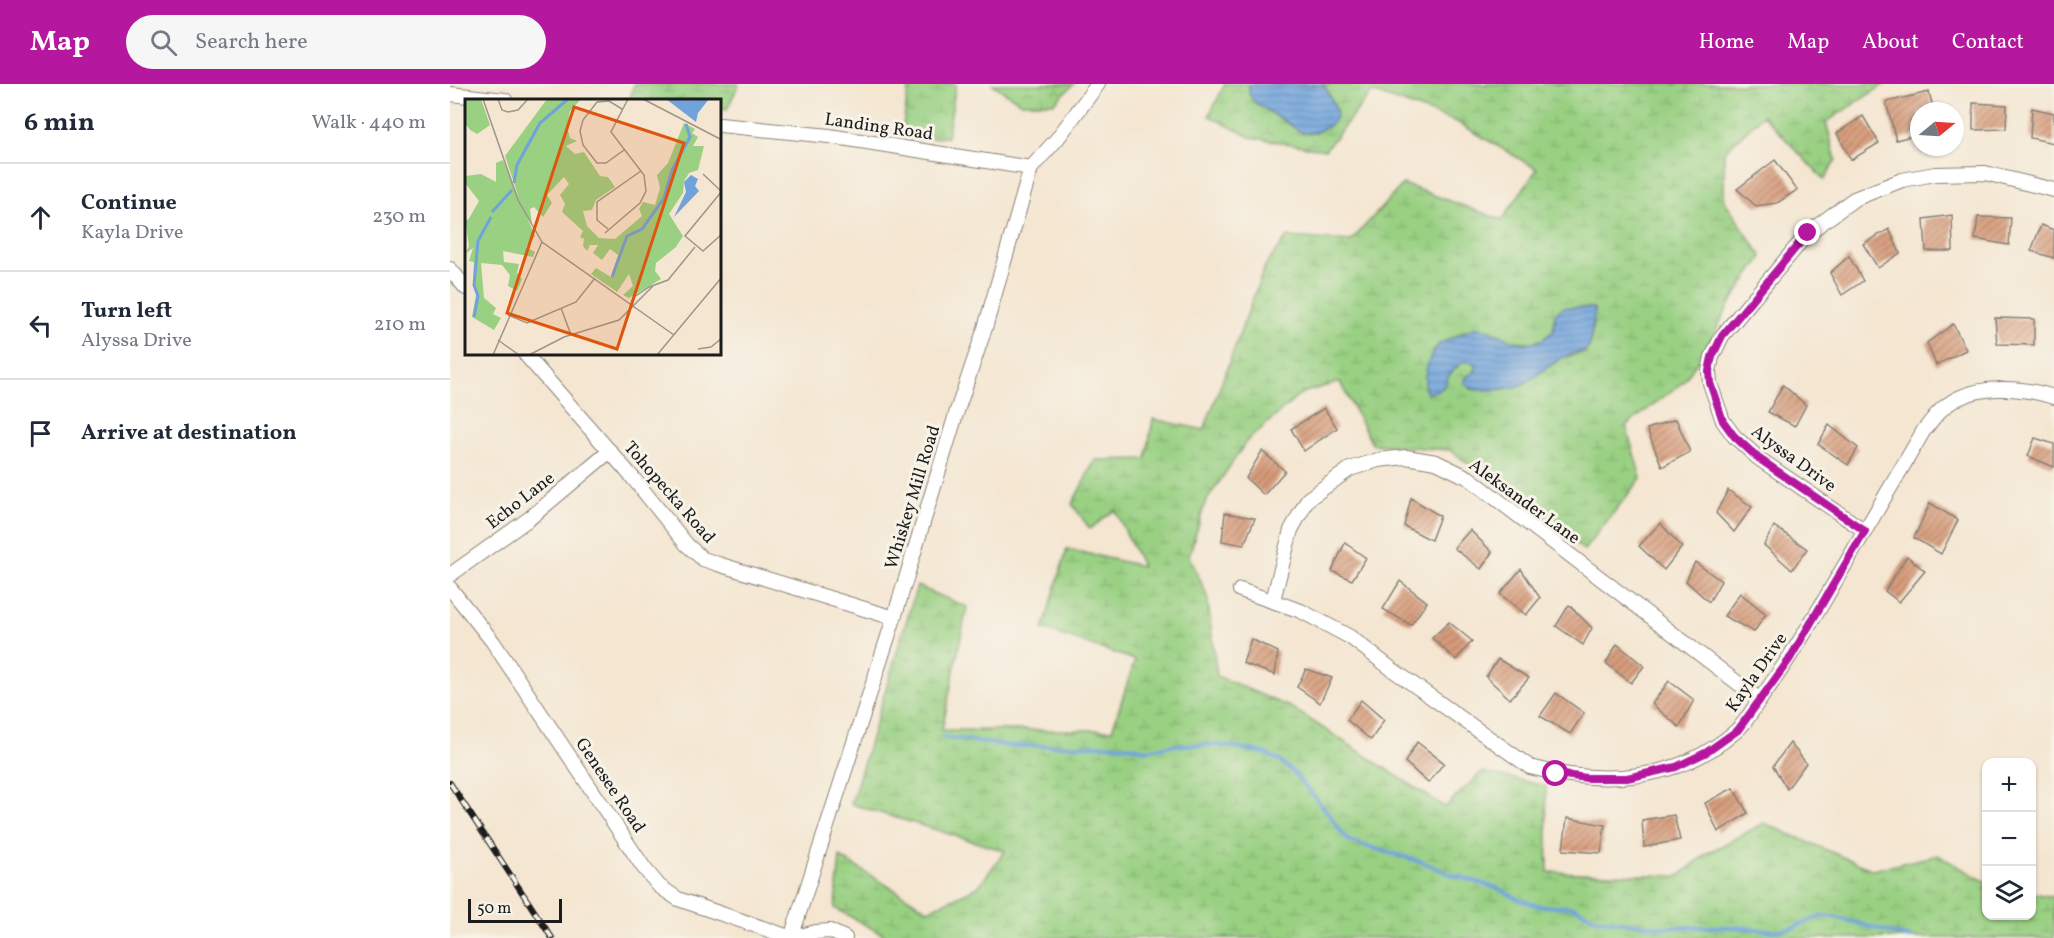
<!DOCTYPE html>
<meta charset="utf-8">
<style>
:root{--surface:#fff;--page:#f6f6f7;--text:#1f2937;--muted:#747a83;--line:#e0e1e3;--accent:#b5179e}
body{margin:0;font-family:Vollkorn,serif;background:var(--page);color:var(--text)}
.controls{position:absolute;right:18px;bottom:18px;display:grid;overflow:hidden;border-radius:12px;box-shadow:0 2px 4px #0004}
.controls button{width:54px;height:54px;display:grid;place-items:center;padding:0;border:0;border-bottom:2px solid var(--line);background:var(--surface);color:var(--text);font:30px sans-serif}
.compass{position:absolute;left:1460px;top:18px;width:54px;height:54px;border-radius:50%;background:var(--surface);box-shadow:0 2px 4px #0004;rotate:72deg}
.scale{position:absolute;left:18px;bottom:15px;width:94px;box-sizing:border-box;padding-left:6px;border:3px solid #1c1c1c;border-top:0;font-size:16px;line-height:21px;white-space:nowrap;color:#1c1c1c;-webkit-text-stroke:4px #f7f3e8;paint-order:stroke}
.stop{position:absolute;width:18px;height:18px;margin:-14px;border:4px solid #b5179e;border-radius:50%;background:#fff}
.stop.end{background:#b5179e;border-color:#fff;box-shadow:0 2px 6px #0008}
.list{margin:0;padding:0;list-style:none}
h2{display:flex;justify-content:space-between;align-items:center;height:78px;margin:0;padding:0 24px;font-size:26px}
h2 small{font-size:20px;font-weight:400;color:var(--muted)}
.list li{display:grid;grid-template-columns:39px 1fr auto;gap:18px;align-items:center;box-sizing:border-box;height:108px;padding:0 24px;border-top:2px solid var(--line)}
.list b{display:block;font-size:22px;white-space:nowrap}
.list p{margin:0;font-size:20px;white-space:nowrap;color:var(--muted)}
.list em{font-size:20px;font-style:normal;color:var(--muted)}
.icon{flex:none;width:33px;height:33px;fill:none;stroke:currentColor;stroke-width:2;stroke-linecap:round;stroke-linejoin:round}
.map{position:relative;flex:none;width:1604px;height:854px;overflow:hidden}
header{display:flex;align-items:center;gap:36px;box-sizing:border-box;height:84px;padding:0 30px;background:var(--accent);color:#fff}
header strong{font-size:28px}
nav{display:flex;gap:33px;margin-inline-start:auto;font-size:21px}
.search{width:420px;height:54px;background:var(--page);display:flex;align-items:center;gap:15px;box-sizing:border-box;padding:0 21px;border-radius:33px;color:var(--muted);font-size:22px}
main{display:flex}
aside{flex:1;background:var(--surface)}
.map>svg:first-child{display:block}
.wetland{fill:url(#wetland-marsh);stroke:#5a764f;stroke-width:1.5;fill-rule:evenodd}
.water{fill:url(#water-rules);stroke:#46607c;stroke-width:1.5}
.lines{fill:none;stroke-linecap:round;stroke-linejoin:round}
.stream{stroke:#70a3dc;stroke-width:4}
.building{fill:url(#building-hatch)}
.street-casing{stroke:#888176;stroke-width:16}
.street{stroke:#fff;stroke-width:14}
.rail-casing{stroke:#1c1c1c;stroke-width:6}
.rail{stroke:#f7f3e8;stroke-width:4;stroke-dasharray:11;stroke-linecap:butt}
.route{stroke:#b5179e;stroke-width:8}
.labels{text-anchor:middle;stroke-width:6;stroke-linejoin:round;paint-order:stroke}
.street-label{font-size:18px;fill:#1c1c1c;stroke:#f7f3e8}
.inset-river{fill:none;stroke:#70a3dc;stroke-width:3}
.inset-road{fill:none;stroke:#9e9589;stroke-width:1.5}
.view{fill:#de560d;fill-opacity:0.15;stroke:#de560d;stroke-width:3}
.inset-edge{fill:none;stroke:#1c1c1c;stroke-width:3}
</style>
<header>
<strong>Map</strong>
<div class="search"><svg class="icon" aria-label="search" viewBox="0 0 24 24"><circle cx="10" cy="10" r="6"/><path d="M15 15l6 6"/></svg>Search here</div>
<nav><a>Home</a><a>Map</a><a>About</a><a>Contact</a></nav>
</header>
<main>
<aside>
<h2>6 min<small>Walk · 440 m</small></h2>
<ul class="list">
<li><svg class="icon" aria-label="ahead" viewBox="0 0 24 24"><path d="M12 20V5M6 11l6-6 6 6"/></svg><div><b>Continue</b><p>Kayla Drive</p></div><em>230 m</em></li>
<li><svg class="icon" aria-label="left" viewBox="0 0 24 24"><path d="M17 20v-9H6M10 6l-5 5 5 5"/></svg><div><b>Turn left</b><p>Alyssa Drive</p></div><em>210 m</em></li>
<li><svg class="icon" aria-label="arrive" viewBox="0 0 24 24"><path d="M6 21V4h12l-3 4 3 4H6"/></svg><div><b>Arrive at destination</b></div></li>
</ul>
</aside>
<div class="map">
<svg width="1604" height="854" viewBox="0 0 1604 854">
<defs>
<pattern id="wetland-marsh" width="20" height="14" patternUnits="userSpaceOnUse" patternTransform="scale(1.5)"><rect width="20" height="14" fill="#99d082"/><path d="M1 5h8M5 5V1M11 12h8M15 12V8" fill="none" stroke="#83b270"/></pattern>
<pattern id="water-rules" width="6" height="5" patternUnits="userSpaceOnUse" patternTransform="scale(1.5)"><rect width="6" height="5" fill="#70a3dc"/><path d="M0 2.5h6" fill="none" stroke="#5b84b2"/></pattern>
<pattern id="building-hatch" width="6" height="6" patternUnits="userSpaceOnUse" patternTransform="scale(1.5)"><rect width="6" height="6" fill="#d79b7a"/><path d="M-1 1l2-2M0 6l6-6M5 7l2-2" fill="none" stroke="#ae7e63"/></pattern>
</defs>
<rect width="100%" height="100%" fill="#f7f3e8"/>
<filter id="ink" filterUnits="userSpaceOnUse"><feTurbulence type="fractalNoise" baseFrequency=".0167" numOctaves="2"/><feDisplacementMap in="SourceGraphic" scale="12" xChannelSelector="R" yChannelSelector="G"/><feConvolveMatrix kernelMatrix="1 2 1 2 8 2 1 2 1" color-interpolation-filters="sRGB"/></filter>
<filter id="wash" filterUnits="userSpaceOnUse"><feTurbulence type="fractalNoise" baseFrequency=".008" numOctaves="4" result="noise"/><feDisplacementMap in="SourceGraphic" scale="24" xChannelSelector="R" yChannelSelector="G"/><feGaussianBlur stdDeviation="1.35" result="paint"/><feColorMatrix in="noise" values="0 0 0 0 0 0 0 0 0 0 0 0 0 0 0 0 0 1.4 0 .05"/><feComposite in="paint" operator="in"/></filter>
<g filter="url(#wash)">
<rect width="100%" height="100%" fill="#f4e6d1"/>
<g class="wetland">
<path d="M184,0H289L277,25L270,24V16H180Z"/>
<path d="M459,0H506L497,53L451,56Z"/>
<path d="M542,0H624L604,19H571Z"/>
<path d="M775,0H799V9L859,50C873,46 881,42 887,28L873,0H1435L1376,38L1386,76L1374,96L1313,31L1274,68V116L1312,173L1280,219L1255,267L1233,298L1176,342L1191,394L1134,466L1000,366L922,360L890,298L852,309L796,358L755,419L739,472L757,511L767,592L842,624L995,723L1032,688L1096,702L1098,788L1229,792L1256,770L1314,739L1423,786L1488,771L1536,798V832H1582V809L1604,813V854H439L385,824L390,773L478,826L528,803L555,767L401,720L467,502L517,523L492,646H662L685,576L593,545L617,465L692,482L665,426L640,445L622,420L645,376L696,375L703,335L754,346L815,182L837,153L901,157L953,100L1052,136L1087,85L1007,38L922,8L875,66L800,53L759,32ZM1104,235L1144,238L1140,261L1135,268L1112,274L1073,300L1057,304L1021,305L1014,295L1025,287L1027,280L1020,278H1012L1000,290L974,304L978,282L983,268L989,260L1006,254L1011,249L1024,244L1037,246L1060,257L1082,258L1090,257L1104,247Z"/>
</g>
<g class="water">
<path d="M799,0H873C877,8 885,18 886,27C889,42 865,50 853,49L804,18L799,9Z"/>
<path d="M1114,223L1143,224L1145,227L1140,261L1135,268C1107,268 1095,290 1073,300C1064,305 1032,308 1022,305C1021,304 1015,300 1014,300V295L1025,287L1027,280L1020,278H1012L1000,290L993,304L977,310C971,297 978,273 987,262C990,259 1021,245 1025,244C1045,242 1063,266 1088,257C1094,256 1099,250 1104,247L1105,229Z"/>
</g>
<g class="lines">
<path class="stream" d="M492,653L560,662L661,661L684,663L696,666L724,661H764L785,663L814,669L830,677L846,691L879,730L888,744L899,757L975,779L1000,790L1047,804L1070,816L1089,822L1124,823L1147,835L1213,843H1284L1327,847L1342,844L1372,832L1385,833L1460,854"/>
</g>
<g id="blocks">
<g class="building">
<path d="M1479,8L1484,27H1469V50L1446,56L1436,18Z"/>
<path d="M1523,19L1557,21L1556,45L1523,46Z"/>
<path d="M1582,24L1604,29V59L1580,54Z"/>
<path d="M1413,32L1429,59L1401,76L1387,49Z"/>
<path d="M1325,76L1347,106L1327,119L1306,122L1287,105Z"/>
<path d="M1502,131L1503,167H1476L1474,135Z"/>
<path d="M1528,133L1561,134L1559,161L1525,155Z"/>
<path d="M1591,141L1604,146V174L1581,167Z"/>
<path d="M1439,145L1450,169L1428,184L1413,160Z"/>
<path d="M1399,172L1413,197L1392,211L1380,189Z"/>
<path d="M1545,234L1584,235V261L1547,260Z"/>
<path d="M1503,240L1516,266L1486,281L1477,259Z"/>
<path d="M1333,301L1356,321L1345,342L1318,328Z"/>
<path d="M874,324L887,344L854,367L841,345Z"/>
<path d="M1226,335L1240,368L1212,383L1197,345Z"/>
<path d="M1379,341L1408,364L1398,381L1368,360Z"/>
<path d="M1585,354L1604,360V383L1578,372Z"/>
<path d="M812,367L835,387L814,411L796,394Z"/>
<path d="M1278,406L1302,423L1284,448L1266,429Z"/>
<path d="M961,414L990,432L981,456L954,442Z"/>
<path d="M1480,419L1508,436L1491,470L1464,454Z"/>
<path d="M775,429L805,434L794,461L772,457Z"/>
<path d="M1210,439L1232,463L1214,486L1189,462Z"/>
<path d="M1324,442L1357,465L1342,486L1314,461Z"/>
<path d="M1020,446L1042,468L1031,485L1004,464Z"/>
<path d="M895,459L916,474L902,496L882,487Z"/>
<path d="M1457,472L1475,487L1449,518L1435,507Z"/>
<path d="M1245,478L1271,497L1259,518L1236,497Z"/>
<path d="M1071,485L1090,514L1076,531L1050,510Z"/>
<path d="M950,497L977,518L961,541L933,525Z"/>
<path d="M1290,509L1316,530L1304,548L1274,532Z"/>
<path d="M1119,521L1142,544L1133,561L1106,542Z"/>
<path d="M999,538L1022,557L1006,576L982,554Z"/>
<path d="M801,555L828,568L825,591L793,579Z"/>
<path d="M1167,560L1194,582L1181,599L1156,579Z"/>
<path d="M1048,575L1079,594L1060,615L1036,593Z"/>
<path d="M856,585L882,594L870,619L847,603Z"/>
<path d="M1219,597L1244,616L1229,643L1202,620Z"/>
<path d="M1106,609L1134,629L1120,650L1090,632Z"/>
<path d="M911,616L934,636L921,656L897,636Z"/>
<path d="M967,658L994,679L978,699L955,678Z"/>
<path d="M1340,659L1356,679L1337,705L1323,682Z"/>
<path d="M1283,704L1298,729L1268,748L1255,719Z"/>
<path d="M1224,731L1230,756L1194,763L1192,736Z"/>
<path d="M1117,734L1155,741L1151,769L1113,766Z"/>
</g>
</g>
</g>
<g filter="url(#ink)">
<use href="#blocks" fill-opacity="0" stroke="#888176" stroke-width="1.5"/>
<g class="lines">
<defs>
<g id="street">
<path d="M0,10L55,16"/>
<path d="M270,41L379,52L581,84"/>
<path d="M0,185L16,204"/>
<path d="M75,270L183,394L237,461L253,475L268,480L444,534"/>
<path d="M1415,447L1308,374L1284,352L1273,337L1260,299L1259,287L1262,273L1272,252L1358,149L1404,115L1452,96L1485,90L1535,89L1604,106"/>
<path d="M0,491L80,434L160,367"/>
<path d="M0,504L43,558L194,784L209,802L228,815L342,854"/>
<path d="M790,506L851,527L900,553L943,586L1080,683C1152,702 1228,698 1286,647C1295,640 1301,628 1308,618C1333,585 1354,551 1375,515C1408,459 1441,402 1474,346C1480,339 1485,331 1492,325C1521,299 1570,302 1604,313"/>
<path d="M823,516L841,446L858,415L900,385L928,376L956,373L986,378L1019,394L1310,616"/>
<path d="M341,854L444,534L507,327L535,244L581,84L607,55L648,0"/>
<path d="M342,854L366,848L380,847L395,854"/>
</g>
</defs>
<use href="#street" class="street-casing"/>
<use href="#street" class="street"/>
<defs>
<path id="rail" d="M0,699L102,854"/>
</defs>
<use href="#rail" class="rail-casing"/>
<use href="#rail" class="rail"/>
</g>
</g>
<g class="lines" filter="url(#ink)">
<path class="route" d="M1106,690L1137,694H1177L1226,683L1257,668L1288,646L1339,576L1415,447L1308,374L1284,352L1273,337L1260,299L1259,287L1262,273L1272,252L1358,149"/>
</g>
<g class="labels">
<g class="street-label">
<text transform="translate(429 42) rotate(8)" y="6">Landing Road</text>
<text transform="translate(1344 374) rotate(36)" y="6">Alyssa Drive</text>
<text transform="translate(220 408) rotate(49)" y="6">Tohopecka Road</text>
<text transform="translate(462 413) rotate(-73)" y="6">Whiskey Mill Road</text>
<text transform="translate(70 416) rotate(-38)" y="6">Echo Lane</text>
<text transform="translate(1075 417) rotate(36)" y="6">Aleksander Lane</text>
<text transform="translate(1306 588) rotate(-55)" y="6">Kayla Drive</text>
<text transform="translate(161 701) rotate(56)" y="6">Genesee Road</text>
</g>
</g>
<g transform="translate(15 15)">
<rect width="256" height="256" fill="#f4e6d1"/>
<path d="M0,0H16L25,26L12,35L5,31L0,24Z" fill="#99d082"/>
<path d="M82,0H116L105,12L102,28L105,39L112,42L101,47L110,55L119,53L135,77L143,78L150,88L131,101L127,111L118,112L122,127L134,139L150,140L177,117L174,110L178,103L190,106L195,89L192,76L203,64L219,24L230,30L227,34L233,38L228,47H239L233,71L224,74L219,82L218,94L204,115L218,137L211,148L191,164L190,172L196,180L164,199L158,196L168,187L164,175L152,193L126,175L131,169L146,178L153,156L145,150L137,161L128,154L133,146H125L122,152L118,147L119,140L115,138L118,132L97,113L100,105L95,96L104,85L99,78L82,96L87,104L78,118L69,108L65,110L67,125L57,108L40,57ZM38,61L70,137L61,148L70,153L68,158L38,152L39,163L54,165L52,174L57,180L52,192L43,187L45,176L37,166L16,164L19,199L31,209L28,215L36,219L29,231L7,218L12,190L8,183L9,163L4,162L8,149L0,155L4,147L0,119L3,121L14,102L0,84V77L16,75L31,83V64Z" fill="#99d082"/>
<path d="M201,0H244L233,14L231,23ZM226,76L233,80L230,87L234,92L209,118L221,93L219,83Z" fill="#70a3dc"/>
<path class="inset-river" d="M49,84L52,66L75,24L103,0M27,113L47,91M147,178L162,137L177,130L199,99L207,71L225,38L221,25M9,218L13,197L9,186L13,142L26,118"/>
<path class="inset-road" d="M18,0L53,101L77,143L209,236M33,0L37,11L43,13L53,11L63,0M178,0L257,41M157,10L144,2L132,3L118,21L115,32L118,46L132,64H141L159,51M238,75L256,92M257,92L220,137L238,152L257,135M143,130L132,121V103L176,72M140,134L175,104L181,92L179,76L146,33L163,0M166,206L169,198L184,188L203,181L230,148M96,209L106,236M43,216L62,224L111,203L130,179M33,241L54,256M233,250L246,248L257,239M28,256L77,143M64,256L99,238L154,221L188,187M192,256L257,178"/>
<path class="view" d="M109,8L219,44L152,250L42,214Z"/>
<rect width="256" height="256" class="inset-edge"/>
</g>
</svg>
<div class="controls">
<button>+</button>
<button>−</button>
<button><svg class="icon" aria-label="layers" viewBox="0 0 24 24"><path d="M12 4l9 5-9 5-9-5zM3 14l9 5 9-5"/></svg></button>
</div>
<svg class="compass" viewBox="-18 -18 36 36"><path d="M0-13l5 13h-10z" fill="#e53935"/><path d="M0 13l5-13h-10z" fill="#747a83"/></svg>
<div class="scale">50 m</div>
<div class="stop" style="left:1106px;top:690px"></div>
<div class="stop end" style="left:1358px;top:149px"></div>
</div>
</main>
